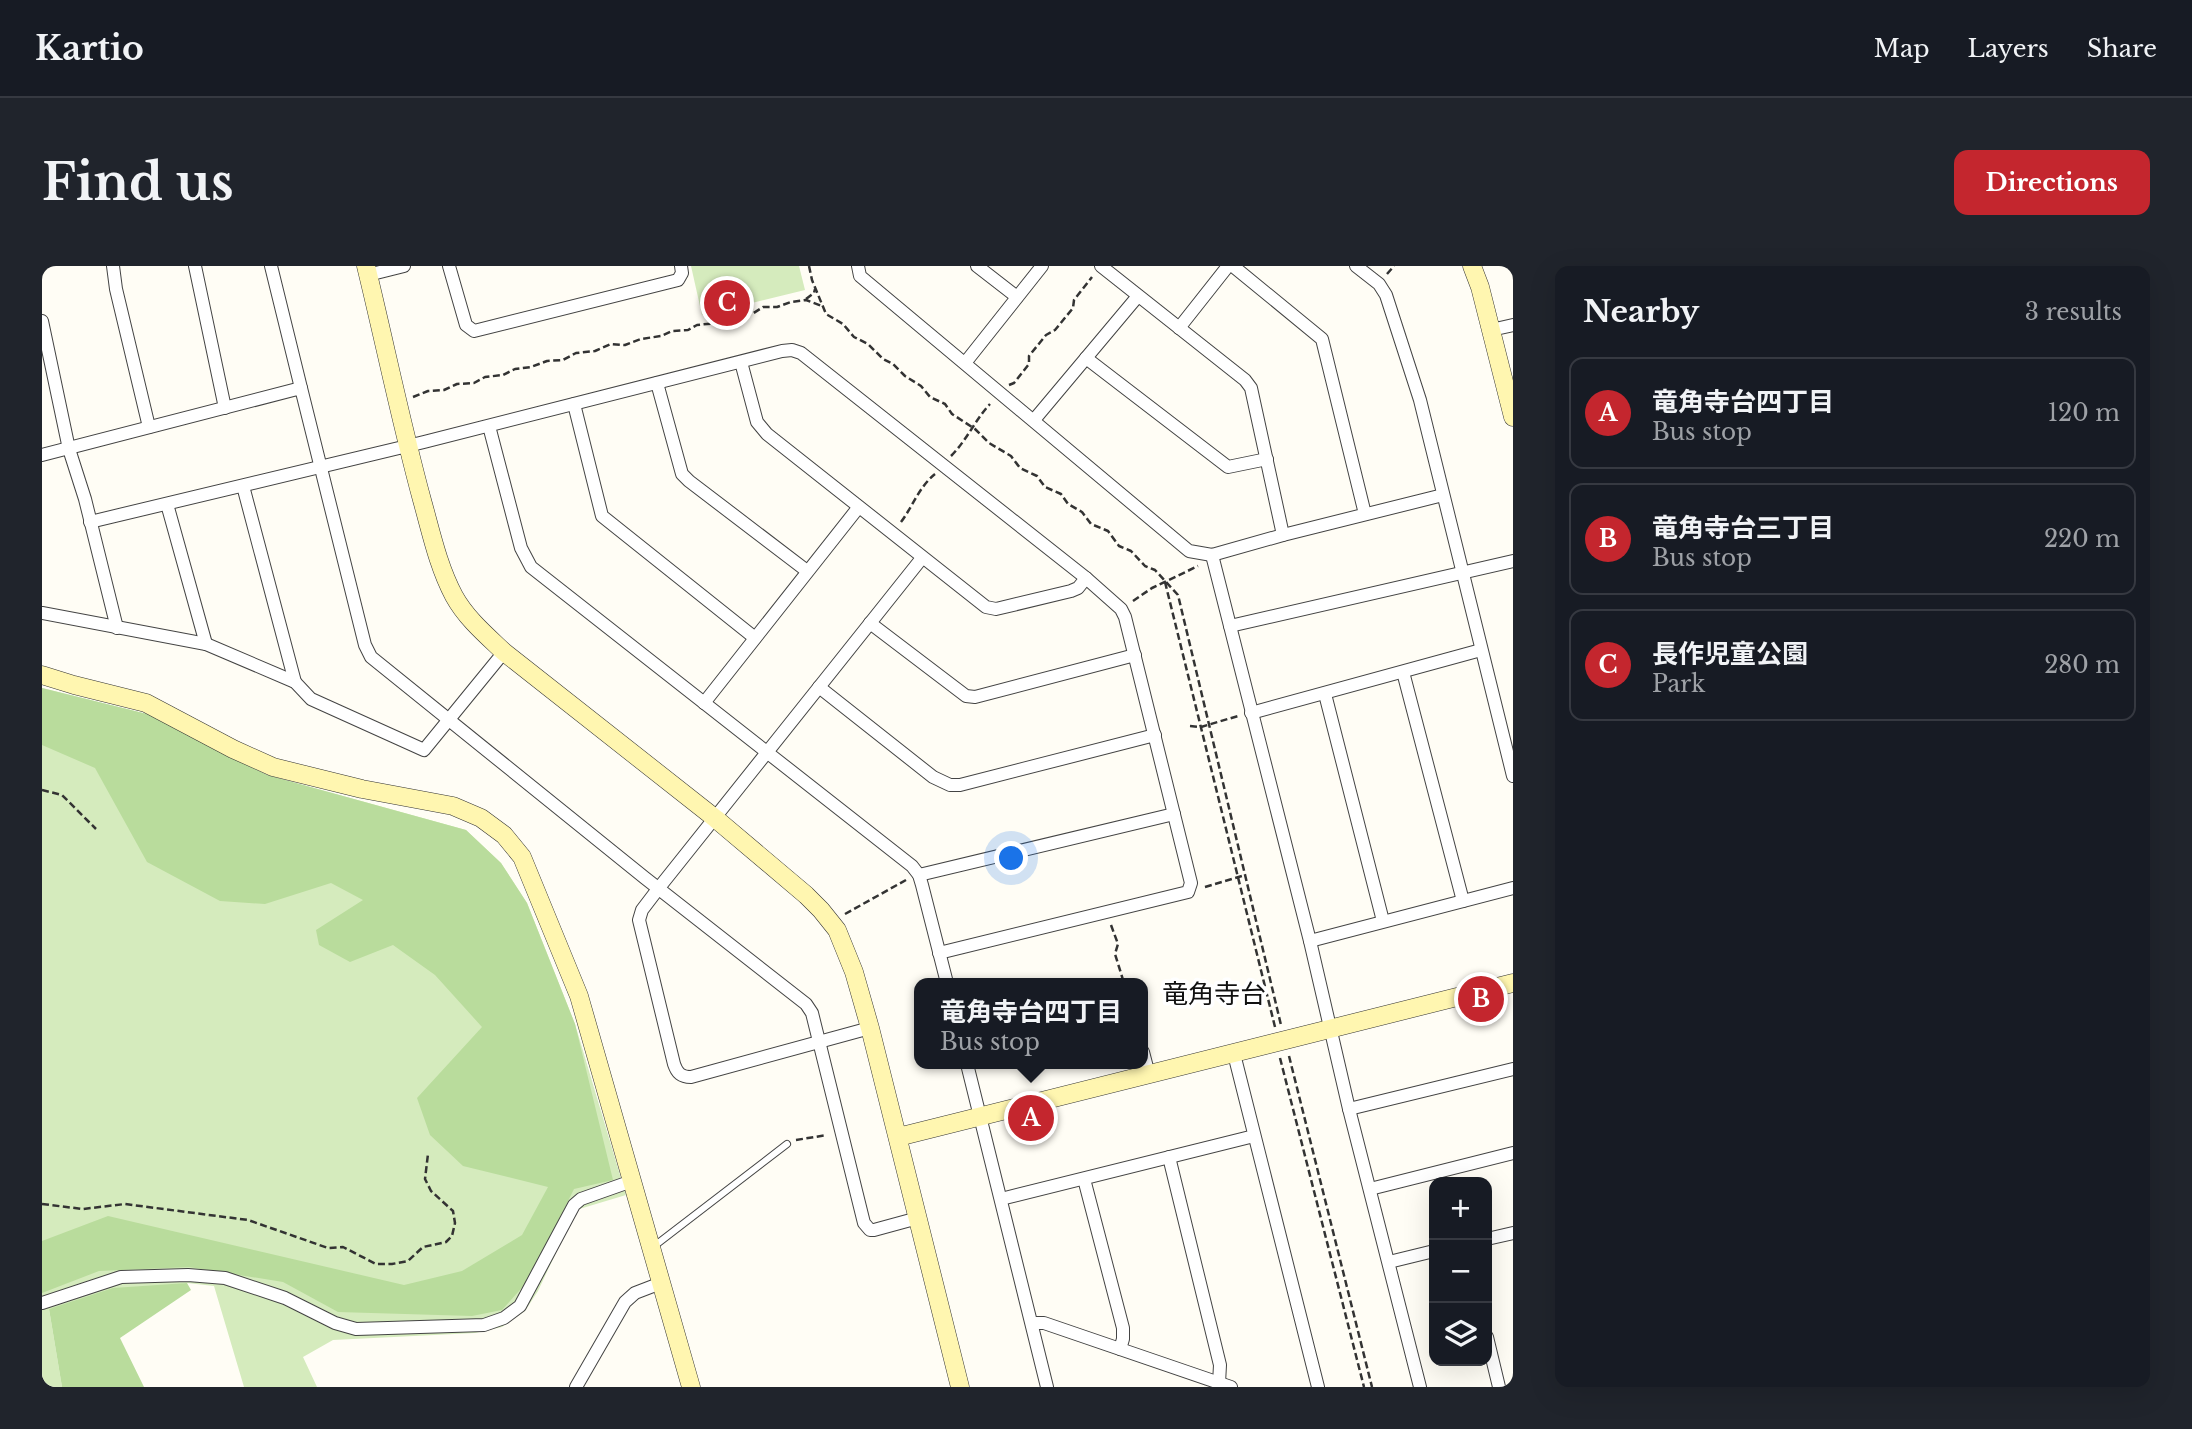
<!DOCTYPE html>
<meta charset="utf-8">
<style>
:root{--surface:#171b24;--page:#20242c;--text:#f1f3f6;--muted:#9ea1a6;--line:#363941;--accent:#c4262e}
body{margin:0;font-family:"Libre Baskerville","Noto Sans JP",serif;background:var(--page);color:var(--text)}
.controls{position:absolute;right:21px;bottom:21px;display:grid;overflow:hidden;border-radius:14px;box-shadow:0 7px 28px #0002}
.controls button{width:63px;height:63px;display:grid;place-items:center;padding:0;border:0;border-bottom:2px solid var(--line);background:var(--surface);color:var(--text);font:35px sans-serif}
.you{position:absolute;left:970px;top:593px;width:24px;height:24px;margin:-18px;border:5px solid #fff;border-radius:50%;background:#1a73e8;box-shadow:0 0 0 10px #1a73e833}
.badge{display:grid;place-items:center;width:46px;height:46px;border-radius:50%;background:var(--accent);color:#fff;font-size:23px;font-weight:700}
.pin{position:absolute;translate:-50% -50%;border:4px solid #fff;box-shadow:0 2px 7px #0006}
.popup{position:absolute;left:872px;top:712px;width:234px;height:91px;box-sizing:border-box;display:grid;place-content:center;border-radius:14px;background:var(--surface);filter:drop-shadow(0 2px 5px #0005);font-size:23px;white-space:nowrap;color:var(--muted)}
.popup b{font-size:26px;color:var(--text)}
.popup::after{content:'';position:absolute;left:50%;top:100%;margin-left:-14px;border:14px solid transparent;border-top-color:var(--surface)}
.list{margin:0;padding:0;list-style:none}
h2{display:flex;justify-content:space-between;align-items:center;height:91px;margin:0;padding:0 28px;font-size:30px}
h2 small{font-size:23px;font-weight:400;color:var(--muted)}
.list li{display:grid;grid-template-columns:46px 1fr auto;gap:21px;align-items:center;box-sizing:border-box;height:112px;margin:0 14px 14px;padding:0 14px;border:2px solid var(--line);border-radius:14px}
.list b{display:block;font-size:26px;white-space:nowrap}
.list p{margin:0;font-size:23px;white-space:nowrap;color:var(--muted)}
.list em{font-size:23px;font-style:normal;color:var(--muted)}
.icon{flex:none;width:38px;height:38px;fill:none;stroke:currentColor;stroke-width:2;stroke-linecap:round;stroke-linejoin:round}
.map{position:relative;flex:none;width:1471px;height:1121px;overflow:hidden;border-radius:14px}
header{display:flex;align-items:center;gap:42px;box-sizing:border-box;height:98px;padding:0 35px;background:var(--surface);border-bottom:2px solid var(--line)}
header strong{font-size:33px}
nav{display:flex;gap:38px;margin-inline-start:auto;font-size:24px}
.intro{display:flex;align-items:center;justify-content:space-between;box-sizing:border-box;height:168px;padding:0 42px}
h1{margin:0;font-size:49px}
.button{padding:18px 32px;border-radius:14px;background:var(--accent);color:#fff;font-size:24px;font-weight:700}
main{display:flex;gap:42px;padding:0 42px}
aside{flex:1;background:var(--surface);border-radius:14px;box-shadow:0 7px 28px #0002}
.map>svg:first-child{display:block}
.green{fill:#d5ebbd}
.forest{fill:#b9dc9c}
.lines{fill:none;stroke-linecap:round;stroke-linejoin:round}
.lane-casing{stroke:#444;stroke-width:8}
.street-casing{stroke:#444;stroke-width:14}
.secondary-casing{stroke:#333;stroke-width:19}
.path{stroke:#333;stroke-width:2.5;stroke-dasharray:7 3.5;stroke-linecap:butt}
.lane{stroke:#fff;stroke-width:6}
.street{stroke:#fff;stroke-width:12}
.secondary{stroke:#fff6b0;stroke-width:18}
.labels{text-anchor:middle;stroke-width:7;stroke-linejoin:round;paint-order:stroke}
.quarter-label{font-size:26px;fill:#111;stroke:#fff}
</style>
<header>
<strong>Kartio</strong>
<nav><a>Map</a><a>Layers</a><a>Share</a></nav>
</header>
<div class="intro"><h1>Find us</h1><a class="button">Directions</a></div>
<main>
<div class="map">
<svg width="1471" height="1121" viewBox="0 0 1471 1121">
<rect width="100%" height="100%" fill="#fffdf5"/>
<g class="green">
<path d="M649,0H757L763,24L660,49Z"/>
<path d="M0,422L105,448L225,509L424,564L459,597L485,637L533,758L584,929L534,944L496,1025L483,1045L460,1061L433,1067L291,1074L261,1091L275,1121H202L172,1020L145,1017L7,1043L20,1121H0Z"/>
</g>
<g class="forest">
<path d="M0,422L105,448L225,509L424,564L459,597L485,637L533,758L571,914L532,923L486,1015L460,1044L430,1050L296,1046L241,1016L147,1001L57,1005L0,1027V975L66,950L362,1019L420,1005L480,969L506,921L421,900L388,869L375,832L440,761L393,709L351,679L308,696L277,679L274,664L321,634L289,617L223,638L178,635L105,596L53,502L0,479Z"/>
<path d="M145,1017L149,1024L78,1072L102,1121H20L7,1043L71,1022Z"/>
</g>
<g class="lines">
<defs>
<path id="lane" d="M611,981L745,878"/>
<g id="street">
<path d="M71,0L74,23L107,161"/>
<path d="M153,0L183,142"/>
<path d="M229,0L259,122"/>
<path d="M407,0L424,59L432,65L636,14L640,7L639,0"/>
<path d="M816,0L818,10L1147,285L1170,289L1241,269L1401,229"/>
<path d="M935,0L975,31"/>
<path d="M1059,0L1203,114L1209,122L1241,269"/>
<path d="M1191,0L1280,73L1323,248"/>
<path d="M1314,0L1337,18L1344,29L1378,134L1471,510"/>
<path d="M326,9L362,0"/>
<path d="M0,55L27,183L43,233L75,362"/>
<path d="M1137,62L1186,0"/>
<path d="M1449,64L1471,59"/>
<path d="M1044,92L1186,201L1225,193"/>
<path d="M699,96L715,156L725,168L944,341L954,343L1029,325L1036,322L1044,312"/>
<path d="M923,97L1000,0"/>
<path d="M615,117L640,208L647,215L765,305"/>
<path d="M532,138L560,250L713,372"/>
<path d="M992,154L1096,30"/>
<path d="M447,160L479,282L489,301L870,600L877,609L880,619L905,717"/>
<path d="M0,189L259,122L323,379L329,391L603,612L764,738L770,747L822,957L828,964H832L876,952"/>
<path d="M201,220L253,416"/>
<path d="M125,238L164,378"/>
<path d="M48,256L382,176L740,85L750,84L759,87L1044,312L1079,343L1083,351L1149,617L1146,626L897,687"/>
<path d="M1170,289L1268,675L1307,843L1378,1121"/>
<path d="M0,347L164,378L253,416L269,433L382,484L462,386"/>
<path d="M828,357L924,430L933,431L1093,389"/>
<path d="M1188,360L1471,295"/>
<path d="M1361,406L1421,635"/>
<path d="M777,421L891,511L908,519H918L1113,469"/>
<path d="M1283,428L1341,655"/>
<path d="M662,437L816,242"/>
<path d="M1209,447L1439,384"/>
<path d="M877,609L1132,548"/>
<path d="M1268,675L1471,622"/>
<path d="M828,762L649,811C639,811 635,807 632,798L597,654L600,644L616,623L880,292"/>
<path d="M1101,786L1107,809"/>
<path d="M1192,788L1276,1121"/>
<path d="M925,798L1005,1121"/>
<path d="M1307,843L1471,803"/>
<path d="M1127,891L1178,1099L1177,1117"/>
<path d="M1042,913L1081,1062V1073L1078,1083"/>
<path d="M1328,923L1471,887"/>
<path d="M959,933L1212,870"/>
<path d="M1445,973L1471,967"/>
<path d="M1347,996L1392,985"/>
<path d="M0,1037L79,1011L146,1009L183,1012L243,1032L293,1057L314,1063L442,1059L462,1052L478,1040L532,939L539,933L590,915"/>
<path d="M991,1057H1002L1189,1121"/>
<path d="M1445,1071L1457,1121"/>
<path d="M534,1121L583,1036L593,1027L619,1017"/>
</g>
<g id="secondary">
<path d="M324,0C343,78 359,157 380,234C389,266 396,300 412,330C424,352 444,369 462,386L674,553L764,629L779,644L795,664L812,706L828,762L918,1121"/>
<path d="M1430,0L1438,21L1471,151"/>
<path d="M0,409L32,419L104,437L191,483L231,501L320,523L411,540L439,552L462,569L480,591L537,730L649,1121"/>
<path d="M856,871L1471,717"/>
</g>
</defs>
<use href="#lane" class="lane-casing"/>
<use href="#street" class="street-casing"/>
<use href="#secondary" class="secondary-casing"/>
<g class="path">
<path d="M767,0L770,14L784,48L801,58L812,71L826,78L841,93L851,98L863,110L879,120L888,131L903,138L910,148L933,163L947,177L969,190L978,202L995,210L1003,221L1019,228L1026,238L1040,246L1049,258L1066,265L1077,280L1089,285L1103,300L1113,304L1136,329L1239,759"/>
<path d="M1345,8L1352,0"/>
<path d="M764,33L772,27L773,23"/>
<path d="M967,119L972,117L987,98V90L1004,69L1013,64L1031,42L1032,34L1050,11"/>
<path d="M371,131L386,125L402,124L415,118L432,117L443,111L461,109L473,103L489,101L505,95L521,94L534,87L553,85L569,78L583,79L599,73L619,70L630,65L646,64L655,59L675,57L692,49L710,48L721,41H735L749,36L764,34L780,40"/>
<path d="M909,190C925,174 933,154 948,138"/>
<path d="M859,256C871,240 877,221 893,208"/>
<path d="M1123,316L1233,761"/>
<path d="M1091,335L1110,322L1156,300"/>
<path d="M1148,460L1159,461L1196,450"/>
<path d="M0,524L20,529L54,563"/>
<path d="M1163,621L1203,609"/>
<path d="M803,648L864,614"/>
<path d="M1069,659L1076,678L1073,688L1082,717"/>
<path d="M1247,790L1330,1121"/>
<path d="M1238,792L1322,1121"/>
<path d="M754,874L785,869"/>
<path d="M0,938L41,943L83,938L206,954L286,982L301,981L334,998H350L366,995L381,981L404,976L410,970L413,957L411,945L389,925L383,913L386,888"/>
</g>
<use href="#lane" class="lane"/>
<use href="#street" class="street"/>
<use href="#secondary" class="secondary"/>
</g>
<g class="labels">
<g class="quarter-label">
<text x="1172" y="737">竜角寺台</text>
</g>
</g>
</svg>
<div class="controls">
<button>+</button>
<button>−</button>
<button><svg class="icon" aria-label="layers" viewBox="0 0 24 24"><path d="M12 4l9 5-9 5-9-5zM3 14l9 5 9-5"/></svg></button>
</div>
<div class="you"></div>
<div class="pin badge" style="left:989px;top:852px">A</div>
<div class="popup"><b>竜角寺台四丁目</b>Bus stop</div>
<div class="pin badge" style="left:1439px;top:733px">B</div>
<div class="pin badge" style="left:685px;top:37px">C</div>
</div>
<aside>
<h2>Nearby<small>3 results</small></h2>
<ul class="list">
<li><span class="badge">A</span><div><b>竜角寺台四丁目</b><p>Bus stop</p></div><em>120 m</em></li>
<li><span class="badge">B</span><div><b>竜角寺台三丁目</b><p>Bus stop</p></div><em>220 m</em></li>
<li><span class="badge">C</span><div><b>長作児童公園</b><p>Park</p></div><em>280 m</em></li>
</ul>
</aside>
</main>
